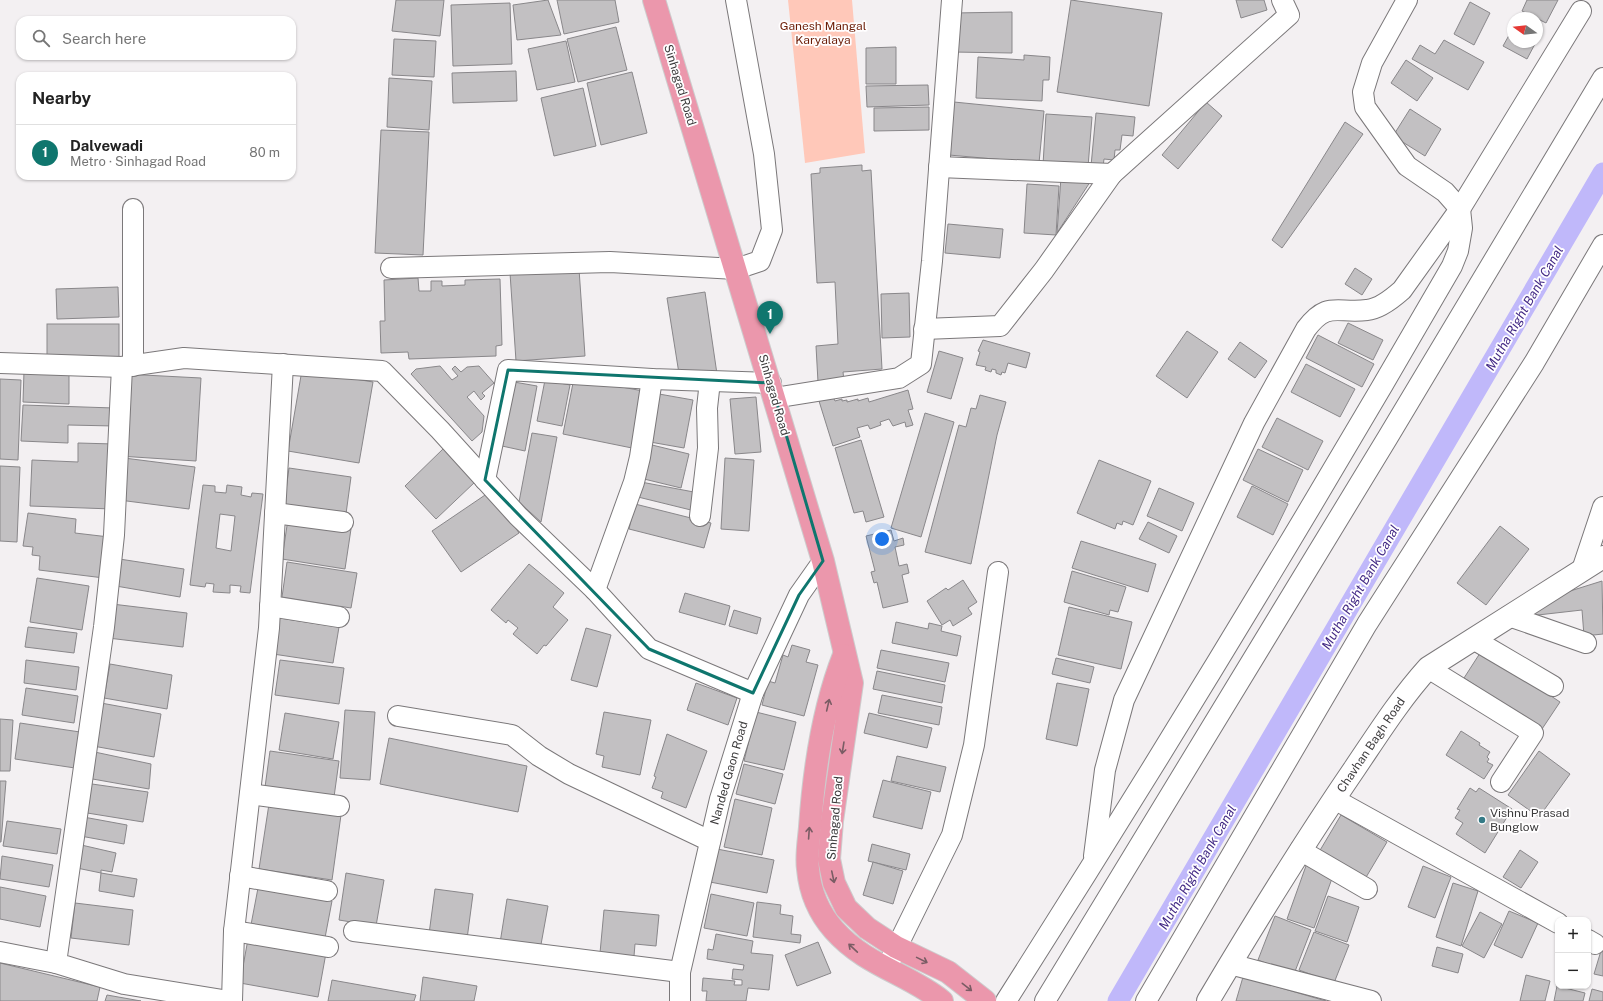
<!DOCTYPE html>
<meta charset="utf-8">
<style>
:root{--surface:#fff;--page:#f6f6f6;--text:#222;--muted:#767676;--line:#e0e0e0;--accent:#0f766e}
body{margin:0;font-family:"Public Sans",sans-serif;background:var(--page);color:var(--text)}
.controls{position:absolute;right:12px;bottom:12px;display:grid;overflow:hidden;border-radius:8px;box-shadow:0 1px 3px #0004}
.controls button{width:36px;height:36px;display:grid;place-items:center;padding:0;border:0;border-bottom:1px solid var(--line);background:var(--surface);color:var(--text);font:20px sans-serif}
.compass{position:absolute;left:1507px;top:12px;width:36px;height:36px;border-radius:50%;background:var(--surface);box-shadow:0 1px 3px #0004;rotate:285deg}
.you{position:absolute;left:882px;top:539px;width:14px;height:14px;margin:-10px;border:3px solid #fff;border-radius:50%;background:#1a73e8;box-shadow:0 0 0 6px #1a73e833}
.badge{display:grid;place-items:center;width:26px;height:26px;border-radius:50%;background:var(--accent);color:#fff;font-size:13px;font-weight:700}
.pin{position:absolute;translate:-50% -33px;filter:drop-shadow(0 1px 2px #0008)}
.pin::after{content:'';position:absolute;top:21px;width:14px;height:12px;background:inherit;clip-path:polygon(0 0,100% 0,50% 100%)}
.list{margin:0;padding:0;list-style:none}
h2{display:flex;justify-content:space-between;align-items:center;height:52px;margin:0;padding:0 16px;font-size:17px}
h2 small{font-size:13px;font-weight:400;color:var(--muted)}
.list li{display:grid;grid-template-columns:26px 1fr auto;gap:12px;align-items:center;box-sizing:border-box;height:56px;padding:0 16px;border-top:1px solid var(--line)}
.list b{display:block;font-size:15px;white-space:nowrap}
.list p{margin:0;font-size:13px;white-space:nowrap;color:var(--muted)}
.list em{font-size:13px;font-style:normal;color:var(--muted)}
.icon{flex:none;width:22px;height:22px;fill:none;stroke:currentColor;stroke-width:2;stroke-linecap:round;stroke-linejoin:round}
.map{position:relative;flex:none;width:1603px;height:1001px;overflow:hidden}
.search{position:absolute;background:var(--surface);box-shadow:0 1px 3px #0004;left:16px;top:16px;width:280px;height:44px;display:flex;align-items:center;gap:10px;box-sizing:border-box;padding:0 14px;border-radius:12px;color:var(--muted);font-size:15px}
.panel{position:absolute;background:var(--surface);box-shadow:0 1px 3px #0004;left:16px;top:72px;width:280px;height:108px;border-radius:12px}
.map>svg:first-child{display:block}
.green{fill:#ffc8b9}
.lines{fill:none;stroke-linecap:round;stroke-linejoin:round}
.canal{stroke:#c0b8fa;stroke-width:21}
.building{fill:#c2c0c2;stroke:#89878a;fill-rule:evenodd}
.minor-casing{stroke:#7b787a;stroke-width:22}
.tertiary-casing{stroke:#7b787a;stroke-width:24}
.primary-casing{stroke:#cdcccd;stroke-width:24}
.minor{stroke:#fff;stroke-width:20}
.tertiary{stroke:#fff;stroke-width:22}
.primary{stroke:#eb97ac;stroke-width:22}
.oneway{stroke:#7a5c64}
.marked{fill:none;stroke:#0f766e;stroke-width:3;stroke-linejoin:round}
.poi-dot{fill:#347a86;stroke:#fffeff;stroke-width:1.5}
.labels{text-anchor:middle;stroke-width:3.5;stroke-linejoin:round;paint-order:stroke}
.park-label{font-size:12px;fill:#6c1d07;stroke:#fffeff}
.street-label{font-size:12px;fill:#3d3c3d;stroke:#fffeff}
.poi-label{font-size:12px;fill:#3d3c3d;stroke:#fffeff;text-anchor:start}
.water-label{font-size:13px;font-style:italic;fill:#422985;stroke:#fffeff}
</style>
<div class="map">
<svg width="1603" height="1001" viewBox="0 0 1603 1001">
<rect width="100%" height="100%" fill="#f3f0f2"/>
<path class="green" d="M788,0H852L865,153L805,163Z"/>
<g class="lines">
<path class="canal" d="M1118,1001L1603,173"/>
</g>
<g class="building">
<path d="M396,0H444L440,36L392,31Z"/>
<path d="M548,0L561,35L517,40L513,5Z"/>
<path d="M557,0H615L619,22L564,34Z"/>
<path d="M1071,0L1162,13L1149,106L1057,92Z"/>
<path d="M1236,0H1264L1267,10L1241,18Z"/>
<path d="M1527,0H1558L1546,23L1522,11Z"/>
<path d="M1470,2L1490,13L1474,45L1454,34Z"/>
<path d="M510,3L512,64L453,66L451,5Z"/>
<path d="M1012,12V53L953,52L954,13Z"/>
<path d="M616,27L627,70L578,82L567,39Z"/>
<path d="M1513,28V42H1536L1527,59L1503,46Z"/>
<path d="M394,39L436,41L434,77L392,75Z"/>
<path d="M1444,40L1484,62L1468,90L1412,59L1420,45L1435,54Z"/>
<path d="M566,41L575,82L537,90L528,49Z"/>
<path d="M896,47V84H866V48Z"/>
<path d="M1024,55L1050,57L1049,80H1043L1042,101L976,98L978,57L1024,60Z"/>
<path d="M1406,60L1433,78L1417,101L1391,83Z"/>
<path d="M516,71L517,101L453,103L452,73Z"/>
<path d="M632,72L647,133L601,145L587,83Z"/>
<path d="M389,78L432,81L429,130L387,127Z"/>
<path d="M928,85L929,105L867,107L866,86Z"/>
<path d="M583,88L596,146L554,156L541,98Z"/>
<path d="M954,102L1044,111L1039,163L949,155Z"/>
<path d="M1206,102L1222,116L1178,169L1162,155Z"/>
<path d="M929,107V130L874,131V108Z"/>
<path d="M1410,109L1441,129L1425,156L1393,136Z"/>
<path d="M1096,113L1135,117L1133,136L1122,135L1120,150H1115L1114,160L1104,159L1103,167L1091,166Z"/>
<path d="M1046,114L1092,117L1088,167L1043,165Z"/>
<path d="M1345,122L1363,134L1282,248L1272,240Z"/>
<path d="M381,130L429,132L423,255L375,253Z"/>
<path d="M862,165V171L871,170L882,369L843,372L844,381L818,382L816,346L838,344L835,282L817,283L811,174L820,173V168Z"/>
<path d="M1061,177L1092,179L1057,233Z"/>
<path d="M1027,184L1059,186L1056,235L1024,233Z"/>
<path d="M948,224L1003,229L1000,258L945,253Z"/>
<path d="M1355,268L1372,279L1362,295L1345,284Z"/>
<path d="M579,269L585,356L516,361L510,273Z"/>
<path d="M418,278L419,291H431V281H442V286L465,285V280L500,279L502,345L496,346V356L409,359L408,352L381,353L380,321H385L384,280Z"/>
<path d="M118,287L119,317L57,319L56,289Z"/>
<path d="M705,292L717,374L680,380L667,298Z"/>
<path d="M909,293L910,337L882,338L881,294Z"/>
<path d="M1348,323L1383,340L1373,360L1338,343Z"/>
<rect x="47" y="324" width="72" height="33"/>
<path d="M1187,331L1218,352L1187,398L1156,376Z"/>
<path d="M1318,335L1374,364L1362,387L1306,358Z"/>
<path d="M983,340L1030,353L1026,368L1008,363L1005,373L1002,372L1001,375L996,373V370L992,369L991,372L985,370L986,367L976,365L980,352L978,351Z"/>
<path d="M1240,342L1267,361L1255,378L1228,359Z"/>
<path d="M939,351L963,358L951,399L927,392Z"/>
<path d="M1306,364L1355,389L1340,417L1291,392Z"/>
<path d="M440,366L452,380L458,376L452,369L455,366L461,372L467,367L479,366L494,383L482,393L485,396L481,400L474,391L467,397L484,416L482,432L472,441L411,374L416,369Z"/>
<path d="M302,370L373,382L359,463L288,451Z"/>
<path d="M24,371L69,373V404L23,402Z"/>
<path d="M124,374L201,378L196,461L119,456Z"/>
<path d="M574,378L643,391L632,448L563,434Z"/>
<path d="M0,379L21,380L18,460L0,459Z"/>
<path d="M545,380L570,385L562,426L537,421Z"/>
<path d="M514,382L537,386L525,451L502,446Z"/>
<path d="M908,390L913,409L908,410L913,425L906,427L905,422L893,426L889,419L880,422L881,425L870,429L868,425L857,428L860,437L833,446L819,401L833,397L835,401L842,399V401L847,400V402L858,399V401L868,398L869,402Z"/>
<path d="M659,394L693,400L684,448L650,442Z"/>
<path d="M980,395L1006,402L997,435L971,564L925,552L959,425L966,427L971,408L976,409Z"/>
<path d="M756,397L761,452L735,454L730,399Z"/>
<path d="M23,405L114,408V426L68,425V443L21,441Z"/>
<path d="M925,413L954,422L921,537L891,528Z"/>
<path d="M1277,418L1323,441L1308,470L1262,447Z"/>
<path d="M532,433L557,437L541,522L519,502Z"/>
<path d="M861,440L884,517L866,522L863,511L854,513L835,448Z"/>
<path d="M78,443L114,444L112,509L30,506L32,460L78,462Z"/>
<path d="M652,445L689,454L681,488L644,479Z"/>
<path d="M444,448L475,482L436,519L405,486Z"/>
<path d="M1258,449L1303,470L1288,502L1243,480Z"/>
<path d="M124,458L195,467L189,509L119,500Z"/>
<path d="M725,458L754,460L749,531L721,529Z"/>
<path d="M1099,460L1151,481L1133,525L1123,521L1122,525L1117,523L1115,529L1077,513Z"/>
<path d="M0,466L20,467L17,542L0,541Z"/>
<path d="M289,468L351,477L346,514L284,505Z"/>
<path d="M641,482L699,493L695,511L638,497Z"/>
<path d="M203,485L215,486V492L226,493L227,485L242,487L241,495L251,497L252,493L263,494L250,593L240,592L241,586L230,585V593L213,592L214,584L206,583L205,587L190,585ZM220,514L235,516L231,551L216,548Z"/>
<path d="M1252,486L1288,504L1273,535L1237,517Z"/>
<path d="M1159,488L1194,503L1182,531L1147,516Z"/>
<path d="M491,491L519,533L461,572L432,531Z"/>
<path d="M635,504L711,523L704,548L629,529Z"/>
<path d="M28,513L76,519L75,533L109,537L104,578L39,570L40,556L32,555L33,547L23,546Z"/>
<path d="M288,519L351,529L345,569L282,559Z"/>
<path d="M1148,522L1177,536L1169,553L1139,539Z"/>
<path d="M1500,526L1529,549L1486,605L1457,583Z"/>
<path d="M891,530L894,541L903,538L904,545L895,547L899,566L907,564L909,573L902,575L908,602L883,608L877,582L874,583L871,572L875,571L866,536Z"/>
<path d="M1081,541L1156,564L1148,592L1072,568Z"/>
<path d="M113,558L184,569L180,597L110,585Z"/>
<path d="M287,562L357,573L351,608L282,597Z"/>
<path d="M529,564L564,593L553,607L568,620L546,646L544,645L537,654L513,634L518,628L508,620L506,623L491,610Z"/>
<path d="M1072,571L1126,587L1118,612L1110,610L1109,615L1064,602Z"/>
<path d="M37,578L89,586L82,630L30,622Z"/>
<path d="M963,580L977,602L968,608L972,614L953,626L950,620L942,625L927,601L946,588L948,590Z"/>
<path d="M1602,581L1603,634L1584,636L1582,610L1529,616L1551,597Z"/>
<path d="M685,593L730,606L725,625L679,612Z"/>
<path d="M112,604L187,613L183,647L108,638Z"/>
<path d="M1069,607L1132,622L1121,669L1058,655Z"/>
<path d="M734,610L761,618L757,634L729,626Z"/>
<path d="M279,618L339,627L333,663L273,654Z"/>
<path d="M896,622L928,629L929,623L942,626L941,631L961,636L957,656L892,643Z"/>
<path d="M28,627L77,633L74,653L25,647Z"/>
<path d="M586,628L611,635L597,687L571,680Z"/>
<path d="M792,645L810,650L806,662L818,665L804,716L762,705L768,681L775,683L783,655L788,657Z"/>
<path d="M881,650L949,663L945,682L877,668Z"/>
<path d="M1482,650L1560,702L1542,729L1464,678Z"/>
<path d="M1056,658L1094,667L1090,683L1052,674Z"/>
<path d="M26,660L79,667L76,690L24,683Z"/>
<path d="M280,660L344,668L339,704L275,695Z"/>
<path d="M110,664L172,675L167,709L104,698Z"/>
<path d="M877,671L945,685L942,703L873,689Z"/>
<path d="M696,683L737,698L728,725L687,710Z"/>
<path d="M1057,683L1089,689L1077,746L1046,739Z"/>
<path d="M26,688L78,696L74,723L22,715Z"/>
<path d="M882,695L942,707L939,725L878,713Z"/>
<path d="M101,703L161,714L154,757L93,746Z"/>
<path d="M345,710L375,712L370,780L340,778Z"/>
<path d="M604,712L651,720L640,775L602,767L604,756L596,754Z"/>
<path d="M756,712L796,722L784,770L744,761Z"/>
<path d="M285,713L339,722L333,759L279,750Z"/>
<path d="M869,713L932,728L927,748L864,733Z"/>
<path d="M0,719L13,720L10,771H0Z"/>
<path d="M20,723L80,732L75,768L15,759Z"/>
<path d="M1461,731L1480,743L1479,745L1490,752L1487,757L1489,759L1487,762L1493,765L1484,779L1446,755Z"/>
<path d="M667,734L707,751L686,808L661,798L663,792L652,788L656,777L654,776Z"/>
<path d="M389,738L527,766L518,812L380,784Z"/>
<path d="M90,751L151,764L149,789L87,778Z"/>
<path d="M270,751L339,761L334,797L265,787Z"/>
<path d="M1539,751L1570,774L1539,817L1508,795Z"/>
<path d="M897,756L946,767L940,792L891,781Z"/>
<path d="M744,764L783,774L775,804L736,794Z"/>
<path d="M883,780L931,792L922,829L873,817Z"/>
<path d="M0,781H6L1,842H0Z"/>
<path d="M85,783L148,792L143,822L81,812Z"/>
<path d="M1470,788L1476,792L1479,788L1512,809L1485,853L1456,834L1463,823L1455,818L1460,810L1457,809Z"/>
<path d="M735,799L772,808L762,855L724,847Z"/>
<path d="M269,804L341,815L332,880L259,869Z"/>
<path d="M1341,815L1387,842L1365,879L1319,852Z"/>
<path d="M78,816L127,825L124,844L75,835Z"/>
<path d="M7,821L61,829L57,854L3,846Z"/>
<path d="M77,844L116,853L112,872L101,870V873L72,867Z"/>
<path d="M872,844L910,854L906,870L868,861Z"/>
<path d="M717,849L774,860L767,893L710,882Z"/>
<path d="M1520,850L1538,862L1521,888L1503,877Z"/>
<path d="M2,856L53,865L49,887L0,879Z"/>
<path d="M873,862L903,871L893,904L863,895Z"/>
<path d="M1307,863L1334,873L1314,928L1287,919Z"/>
<path d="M1423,866L1451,877L1435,918L1408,907Z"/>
<path d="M101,873L137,879L134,897L99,891Z"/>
<path d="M346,873L384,880L376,926L339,920Z"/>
<path d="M1453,883L1478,891L1461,946L1436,937Z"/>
<path d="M0,887L46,896L40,927L0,919Z"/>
<path d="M258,888L332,901L324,943L250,930Z"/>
<path d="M435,889L473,894L467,939L429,934Z"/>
<path d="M711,894L754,903L747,936L704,928Z"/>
<path d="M1328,896L1359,907L1347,942L1315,931Z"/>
<path d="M507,899L548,906L540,950L500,943Z"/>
<path d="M757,902L781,905L780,914L793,916L791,934L801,935L800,943L753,937Z"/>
<path d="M75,903L133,910L129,945L71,938Z"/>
<path d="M604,910L659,915L656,946L635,944L634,956L600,953Z"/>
<path d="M1509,911L1538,923L1522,958L1494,945Z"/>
<path d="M1480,912L1502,924L1484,958L1462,946Z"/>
<path d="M1275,916L1311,930L1294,974L1258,960Z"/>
<path d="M1314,932L1349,945L1334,983L1299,970Z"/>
<path d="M716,934L753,941L751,953L773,955L769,990L748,988L746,1001H706L707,991H702L703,978L735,981L734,985H742V980L732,979L733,969L743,970L744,965L707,959L708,949L713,950Z"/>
<path d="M248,939L326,953L318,997L240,983Z"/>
<path d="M818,942L831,973L797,986L785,955Z"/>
<path d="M1603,944V976L1594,974Z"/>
<path d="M1437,947L1463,954L1458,973L1432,966Z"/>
<path d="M0,963L100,987L97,1001H0Z"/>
<path d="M1526,975L1550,981L1545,1001H1520Z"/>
<path d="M423,977L477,986L474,1001H420Z"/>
<path d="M1243,977L1326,1001H1236Z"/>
<path d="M332,980L416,995L414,1001H328Z"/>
<path d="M1557,986L1585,993L1583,1001H1554Z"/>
<path d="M1592,989L1603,992V1001H1589Z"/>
<path d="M107,995L141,1001H105Z"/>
</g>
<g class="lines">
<defs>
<g id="minor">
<path d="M939,167L1112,174L1289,15L1282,0"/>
<path d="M133,209V366"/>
<path d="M391,268L610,262L736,269L760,261L772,230L764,154L736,0"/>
<path d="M924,329L1000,326L1044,270L1112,174"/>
<path d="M0,363L122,367L184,358L382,371L440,430L518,516L595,590L649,649L753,693"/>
<path d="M122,367L114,535L104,627L56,963L124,984L229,1001"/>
<path d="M774,398L899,378L921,364L932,261L952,0"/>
<path d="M485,480L508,370L652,379L771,383"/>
<path d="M275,513L343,522"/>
<path d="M700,516L708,448L707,408L710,381"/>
<path d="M1582,570L1603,507"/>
<path d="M595,590L634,482L640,457L652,379"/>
<path d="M270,606L339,617"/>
<path d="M1509,616L1586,643"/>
<path d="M1473,639L1553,686"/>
<path d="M1428,668L1533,733L1501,782"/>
<path d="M398,716L512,735L539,756L569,774L710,841"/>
<path d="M250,794L339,806"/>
<path d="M1334,799L1558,923"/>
<path d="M1300,850L1367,889"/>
<path d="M1094,856L1105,770L1124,700L1254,423L1306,329C1328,300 1337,314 1367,310C1379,309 1393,298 1402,290L1460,209L1581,11"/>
<path d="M240,876L327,891"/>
<path d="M234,931L328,947"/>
<path d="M354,931L680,972"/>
<path d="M1588,940L1595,944"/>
<path d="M0,952L56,963"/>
<path d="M889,963L952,835L974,745L998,572"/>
<path d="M1230,964L1371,1001"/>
<path d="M232,1001L234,931L269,628L283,364"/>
<path d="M680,1001V972L720,799L753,693L799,595L823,561"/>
<path d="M1006,1001C1160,759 1309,514 1452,266L1458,251L1462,228L1460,209L1445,192L1407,166L1365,107L1363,92L1372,63L1407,0"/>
<path d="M1045,1001L1388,437L1603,78"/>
<path d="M1146,1001L1367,624L1534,363L1603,245"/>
</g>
<path id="tertiary" d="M1208,1001C1255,922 1303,844 1355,768C1378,734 1400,699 1428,668L1603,557"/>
<g id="primary">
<path d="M654,0L823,561L852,683L832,821L829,859L834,883L846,908L867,928L896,947L948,972L985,1001"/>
<path d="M844,655C823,708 814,769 810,827C809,840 806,856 808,869C810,892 819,913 834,930C866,966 907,973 942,1001"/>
</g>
</defs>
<use href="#minor" class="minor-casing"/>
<use href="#tertiary" class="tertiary-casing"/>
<use href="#primary" class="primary-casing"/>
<use href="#minor" class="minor"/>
<use href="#tertiary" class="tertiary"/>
<use href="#primary" class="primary"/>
</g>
<defs><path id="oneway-shaft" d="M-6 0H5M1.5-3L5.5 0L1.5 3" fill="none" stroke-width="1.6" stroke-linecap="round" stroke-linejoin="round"/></defs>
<g class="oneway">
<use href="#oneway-shaft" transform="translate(828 705) rotate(-77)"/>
<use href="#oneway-shaft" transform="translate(843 748) rotate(99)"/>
<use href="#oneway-shaft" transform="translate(809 833) rotate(-86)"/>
<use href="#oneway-shaft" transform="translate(833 877) rotate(78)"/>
<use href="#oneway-shaft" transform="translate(853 948) rotate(-137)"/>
<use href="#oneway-shaft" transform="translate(922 960) rotate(26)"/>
<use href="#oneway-shaft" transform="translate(967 987) rotate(38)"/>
</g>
<path class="marked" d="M508,370L771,383L823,561L799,595L753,693L649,649L485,480Z"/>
<circle class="poi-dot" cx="1482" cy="820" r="4"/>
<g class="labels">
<g class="park-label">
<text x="823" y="30">Ganesh Mangal<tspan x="823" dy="14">Karyalaya</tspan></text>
</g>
<g class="street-label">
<text transform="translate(680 85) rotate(73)" y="4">Sinhagad Road</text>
<text transform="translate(774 395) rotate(74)" y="4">Sinhagad Road</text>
<text transform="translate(1371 745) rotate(-56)" y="4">Chavhan Bagh Road</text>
<text transform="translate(729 773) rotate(-74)" y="4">Nanded Gaon Road</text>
<text transform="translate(835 818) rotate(-85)" y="4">Sinhagad Road</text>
</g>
<g class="poi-label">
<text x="1490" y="817">Vishnu Prasad<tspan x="1490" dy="14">Bunglow</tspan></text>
</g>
<g class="water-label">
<text transform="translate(1524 308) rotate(-60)" y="5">Mutha Right Bank Canal</text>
<text transform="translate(1360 587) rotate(-60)" y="5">Mutha Right Bank Canal</text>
<text transform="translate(1197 867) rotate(-60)" y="5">Mutha Right Bank Canal</text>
</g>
</g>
</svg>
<div class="controls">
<button>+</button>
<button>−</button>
</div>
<svg class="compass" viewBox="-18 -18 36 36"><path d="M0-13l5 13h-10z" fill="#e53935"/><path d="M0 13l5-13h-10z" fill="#767676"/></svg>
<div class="you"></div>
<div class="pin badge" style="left:770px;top:334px">1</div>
<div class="search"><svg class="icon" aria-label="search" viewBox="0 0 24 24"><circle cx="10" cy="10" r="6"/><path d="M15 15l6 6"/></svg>Search here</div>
<section class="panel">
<h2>Nearby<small></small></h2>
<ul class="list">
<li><span class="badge">1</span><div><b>Dalvewadi</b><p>Metro · Sinhagad Road</p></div><em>80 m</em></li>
</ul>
</section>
</div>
